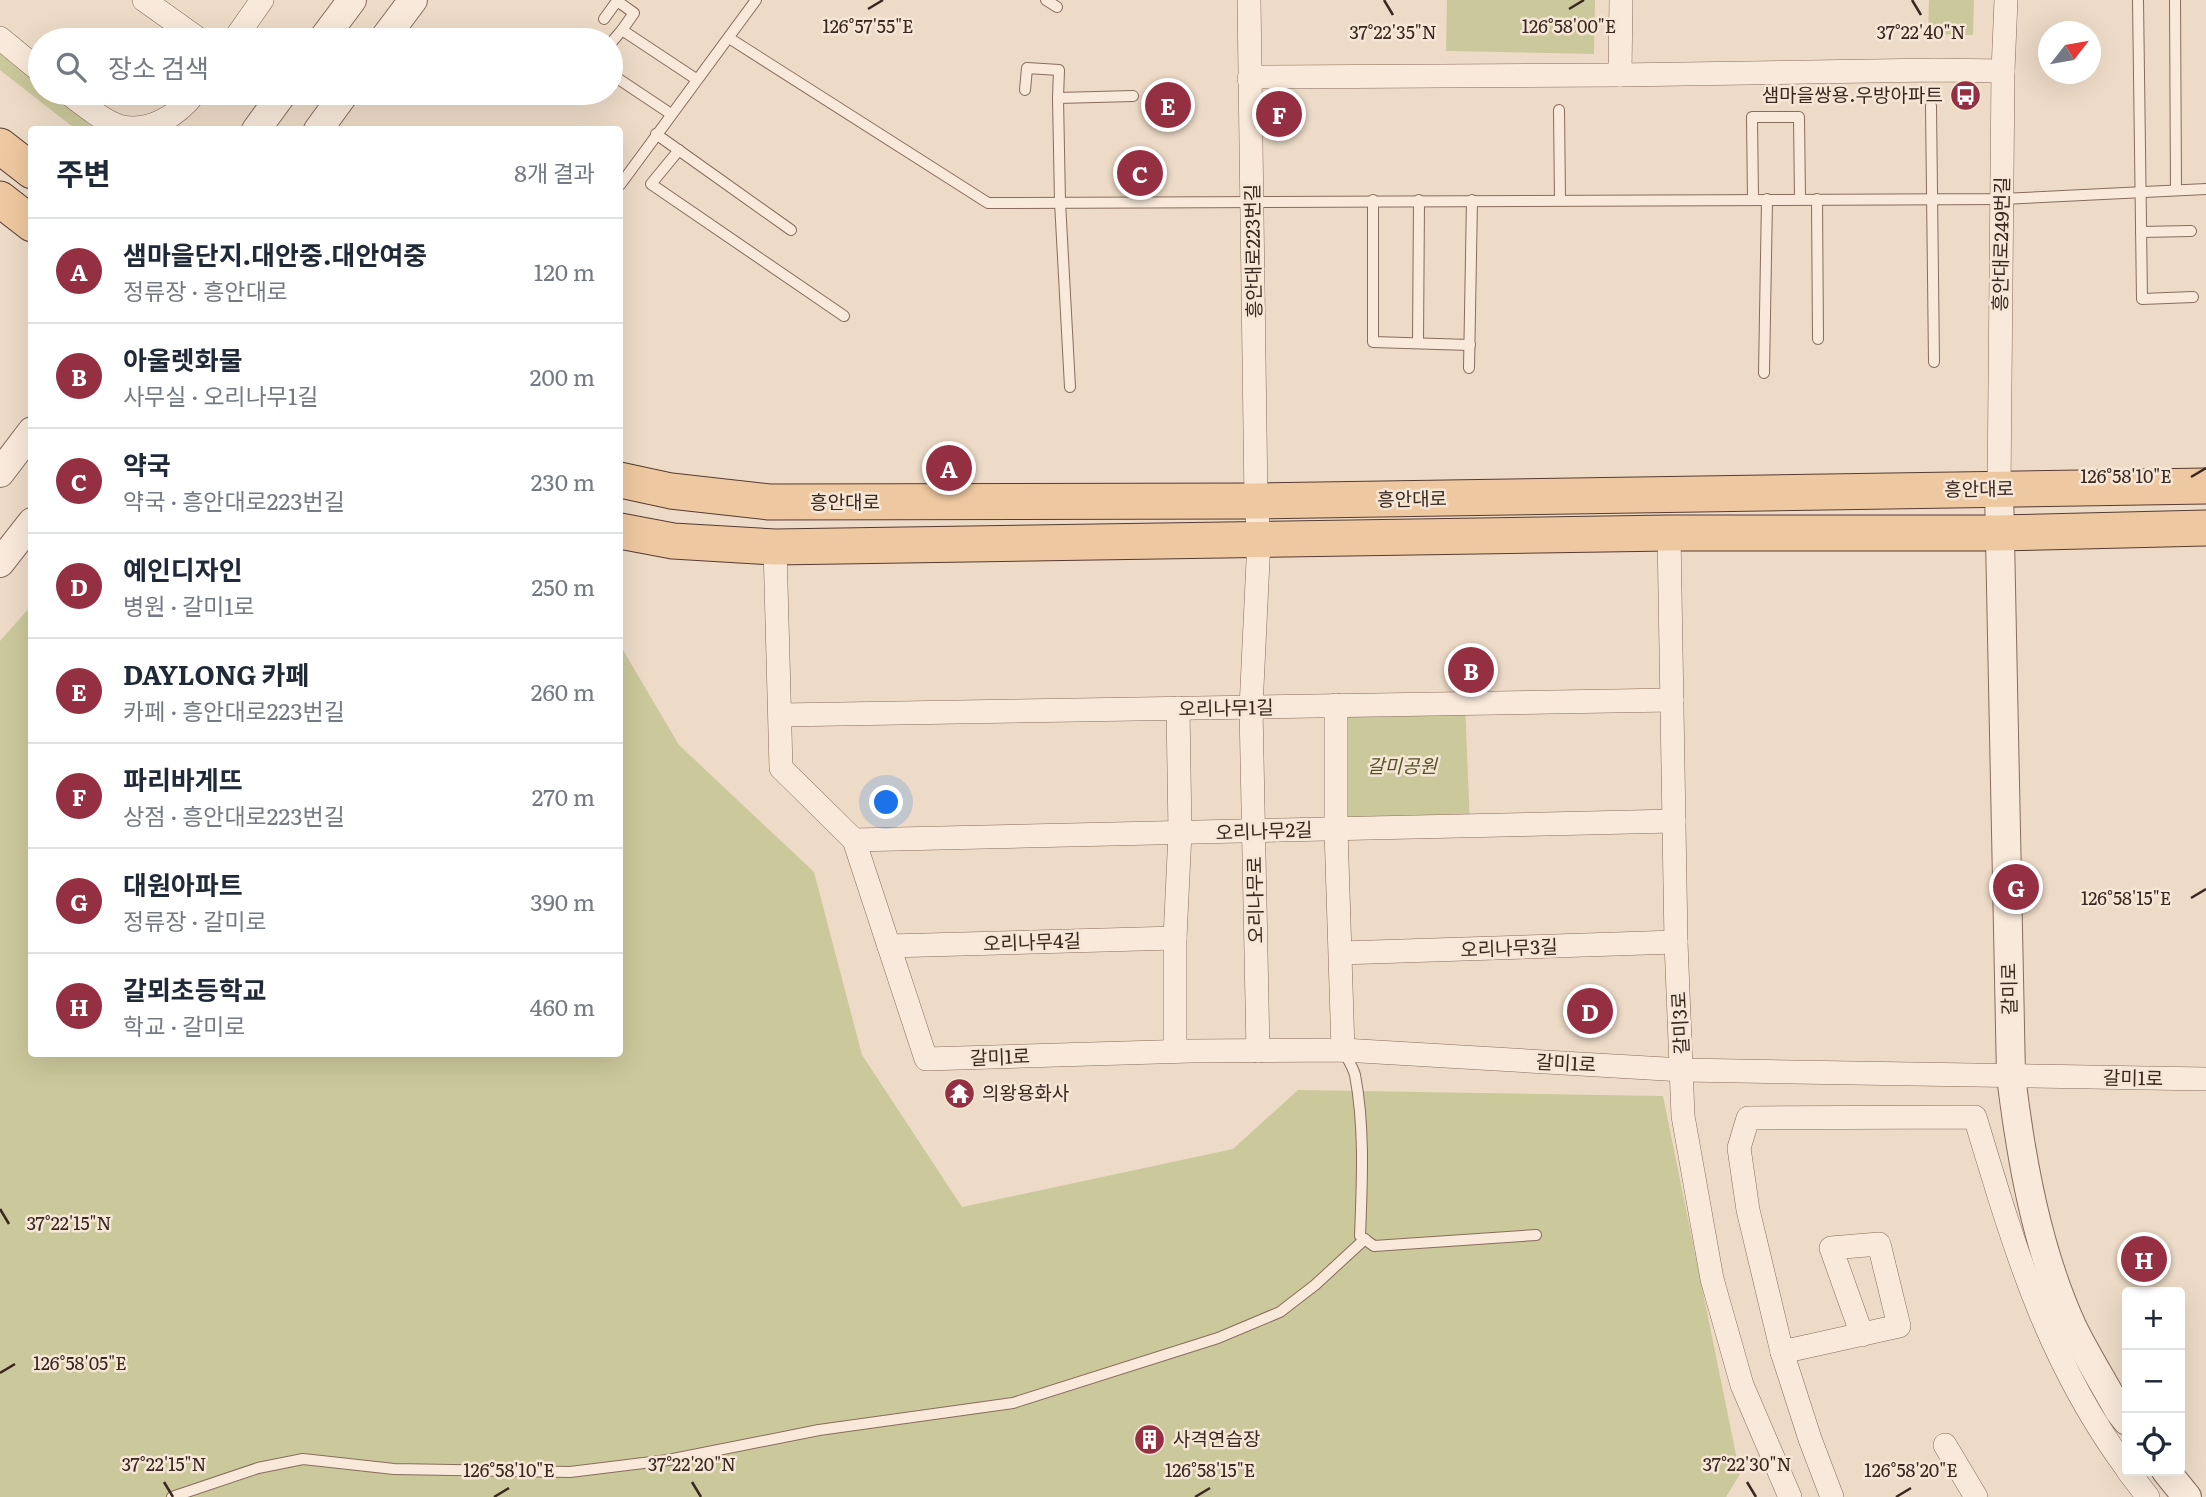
<!DOCTYPE html>
<html lang="ko">
<meta charset="utf-8">
<style>
:root{--surface:#fff;--page:#f6f6f7;--text:#1f2937;--muted:#747a83;--line:#e0e1e3;--accent:#952f42}
body{margin:0;font-family:Literata,"Noto Sans KR",serif;background:var(--page);color:var(--text)}
.controls{position:absolute;right:21px;bottom:21px;display:grid;overflow:hidden;border-radius:7px;box-shadow:0 7px 28px #0002}
.controls button{width:63px;height:63px;display:grid;place-items:center;padding:0;border:0;border-bottom:2px solid var(--line);background:var(--surface);color:var(--text);font:35px sans-serif}
.compass{position:absolute;left:2038px;top:21px;width:63px;height:63px;border-radius:50%;background:var(--surface);box-shadow:0 7px 28px #0002;rotate:59deg}
.you{position:absolute;left:887px;top:803px;width:24px;height:24px;margin:-18px;border:5px solid #fff;border-radius:50%;background:#1a73e8;box-shadow:0 0 0 10px #1a73e833}
.badge{display:grid;place-items:center;width:46px;height:46px;border-radius:50%;background:var(--accent);color:#fff;font-size:23px;font-weight:700}
.pin{position:absolute;translate:-50% -50%;border:4px solid #fff;box-shadow:0 2px 7px #0006}
.list{margin:0;padding:0;list-style:none}
h2{display:flex;justify-content:space-between;align-items:center;height:91px;margin:0;padding:0 28px;font-size:30px}
h2 small{font-size:23px;font-weight:400;color:var(--muted)}
.list li{display:grid;grid-template-columns:46px 1fr auto;gap:21px;align-items:center;box-sizing:border-box;height:105px;padding:0 28px;border-top:2px solid var(--line)}
.list b{display:block;font-size:26px;white-space:nowrap}
.list p{margin:0;font-size:23px;white-space:nowrap;color:var(--muted)}
.list em{font-size:23px;font-style:normal;color:var(--muted)}
.icon{flex:none;width:38px;height:38px;fill:none;stroke:currentColor;stroke-width:2;stroke-linecap:round;stroke-linejoin:round}
.map{position:relative;flex:none;width:2206px;height:1497px;overflow:hidden}
.search{position:absolute;background:var(--surface);box-shadow:0 7px 28px #0002;left:28px;top:28px;width:595px;height:77px;display:flex;align-items:center;gap:18px;box-sizing:border-box;padding:0 24px;border-radius:38px;color:var(--muted);font-size:26px}
.panel{position:absolute;background:var(--surface);box-shadow:0 7px 28px #0002;left:28px;top:126px;width:595px;height:931px;border-radius:7px}
.map>svg:first-child{display:block}
.green{fill:#cbc89b}
.lines{fill:none;stroke-linecap:round;stroke-linejoin:round}
.service-casing{stroke:#886c5d;stroke-width:12}
.minor-casing{stroke:#886c5d;stroke-width:24}
.tertiary-casing{stroke:#886c5d;stroke-width:30}
.primary-casing{stroke:#563b31;stroke-width:37}
.service{stroke:#f8e9da;stroke-width:10}
.minor{stroke:#f8e9da;stroke-width:23}
.tertiary{stroke:#f8e9da;stroke-width:28}
.primary{stroke:#eec8a0;stroke-width:35}
.ticks{fill:none;stroke:#392720;stroke-width:2.5}
.labels{text-anchor:middle;stroke-width:5;stroke-linejoin:round;paint-order:stroke}
.poi-label{font-size:19px;fill:#392720;stroke:#f5e6d6;text-anchor:start}
.street-label{font-size:19px;fill:#392720;stroke:#f5e6d6}
.park-label{font-size:19px;font-style:italic;fill:#515427;stroke:#f5e6d6}
.ticks-label{font-size:18px;text-anchor:middle;fill:#392720;stroke:#f5e6d6;stroke-width:5;stroke-linejoin:round;paint-order:stroke}
</style>
<div class="map">
<svg width="2206" height="1497" viewBox="0 0 2206 1497">
<rect width="100%" height="100%" fill="#eddbc7"/>
<g class="green">
<path d="M1447,0H1595L1594,54L1446,51Z"/>
<path d="M1929,0H1974L1973,35L1928,34Z"/>
<path d="M0,42L40,75V93H62L117,129H79L69,124L0,70Z"/>
<path d="M31,606L32,1054H620V645L679,745L814,872L862,1055L962,1207L1233,1149L1298,1090L1663,1096L1740,1474L1726,1497H0V641Z"/>
<path d="M1465,703L1470,826L1336,829V705Z"/>
</g>
<g class="lines">
<defs>
<g id="service">
<path d="M1046,0L1057,7"/>
<path d="M2138,0L2142,299L2193,297"/>
<path d="M2175,0L2176,190"/>
<path d="M604,19L617,1L634,13L622,30"/>
<path d="M729,38L988,203L2002,199L2206,189"/>
<path d="M611,43L622,30L696,79"/>
<path d="M611,74L671,114"/>
<path d="M1025,90L1027,68L1059,70L1058,98"/>
<path d="M1931,106L1934,362"/>
<path d="M1559,110L1560,200"/>
<path d="M656,134L791,230"/>
<path d="M679,150L651,184L844,316"/>
<path d="M620,185L756,0"/>
<path d="M1753,199L1752,117H1799L1800,199"/>
<path d="M1817,199L1818,339"/>
<path d="M1373,200V342L1470,345"/>
<path d="M2141,232L2191,231"/>
<path d="M1418,343L1419,200"/>
<path d="M1469,368L1472,200"/>
<path d="M1764,373L1767,199"/>
<path d="M1070,387L1060,202L1058,98L1133,96"/>
<path d="M1343,1050C1347,1058 1353,1067 1355,1075C1365,1128 1362,1183 1360,1236L1374,1246L1536,1235"/>
<path d="M172,1497L258,1468L303,1459L394,1469L570,1472L668,1460L819,1430L1013,1403L1218,1338L1280,1312L1315,1285L1365,1239"/>
</g>
<g id="minor">
<path d="M144,0L200,40"/>
<path d="M1249,0L1256,501L1259,540L1251,708L1258,1051"/>
<path d="M0,38L40,71"/>
<path d="M234,40L262,0"/>
<path d="M1620,75L1621,0"/>
<path d="M1249,79L1258,77L1620,75L1935,70L2003,71"/>
<path d="M68,93C81,103 103,121 119,126C149,134 177,116 195,93"/>
<path d="M1999,489L2003,71L2006,0"/>
<path d="M1669,533L1676,942L1683,1116L1712,1279L1742,1385L1790,1497"/>
<path d="M775,547L781,768L854,840L926,1059L1191,1051L1343,1050L1683,1070L2206,1079"/>
<path d="M1336,705V829L1343,1050"/>
<path d="M781,715L1672,700"/>
<path d="M854,840L1674,821"/>
<path d="M889,946L1175,938"/>
<path d="M1341,953L1676,942"/>
<path d="M1175,1051V938L1180,833L1178,708"/>
<path d="M1862,1335L1831,1248L1879,1244L1899,1326L1782,1352L1748,1210L1739,1148L1748,1118L1975,1117C2014,1246 2046,1359 2127,1469"/>
<path d="M1782,1352L1810,1439L1832,1497"/>
<path d="M1945,1445L1976,1497"/>
<path d="M2128,1471L2148,1497"/>
</g>
<g id="tertiary">
<path d="M322,40L352,0"/>
<path d="M383,40L413,0"/>
<path d="M256,130L283,93"/>
<path d="M318,130L345,93"/>
<path d="M0,473L32,431"/>
<path d="M1999,489L2011,1076C2021,1159 2037,1249 2072,1326C2086,1355 2104,1383 2119,1411L2127,1421"/>
<path d="M0,563L32,522"/>
<path d="M2166,1471L2187,1497"/>
</g>
<g id="primary">
<path d="M0,146L32,171"/>
<path d="M0,199L32,224"/>
<path d="M620,480L671,491L769,502L1256,501L2206,486"/>
<path d="M620,531L673,541L775,547L1669,533H1998L2206,528"/>
</g>
</defs>
<use href="#service" class="service-casing"/>
<use href="#minor" class="minor-casing"/>
<use href="#tertiary" class="tertiary-casing"/>
<use href="#primary" class="primary-casing"/>
<use href="#service" class="service"/>
<use href="#minor" class="minor"/>
<use href="#tertiary" class="tertiary"/>
<use href="#primary" class="primary"/>
</g>
<path class="ticks" d="M1384,0L1393,15M1912,0L1921,15M868,9L883,0M1569,9L1584,0M2191,477L2206,468M2191,898L2206,889M0,1209L9,1224M0,1373L15,1364M164,1482L173,1497M692,1482L701,1497M1747,1482L1756,1497M494,1497L509,1488M1195,1497L1210,1488M1896,1497L1911,1488"/>
<defs>
<symbol id="bus-disc" viewBox="-11 -11 22 22"><circle r="9.5" fill="#952f42" stroke="#f5e6d6"/><path d="M-5-6H5V4H4V6H2V4H-2V6H-4V4H-5ZM-3.5-4V0h7V-4ZM-3.5 1.2v1.5H-2V1.2ZM2 1.2v1.5H3.5V1.2Z" fill="#fff"/></symbol>
<symbol id="temple-disc" viewBox="-11 -11 22 22"><circle r="9.5" fill="#952f42" stroke="#f5e6d6"/><path d="M0-6L5-2H3V0L6.5 2.5H4V6H1.5V3h-3V6H-4V2.5H-6.5L-3 0V-2H-5Z" fill="#fff"/></symbol>
<symbol id="building-disc" viewBox="-11 -11 22 22"><circle r="9.5" fill="#952f42" stroke="#f5e6d6"/><path d="M-4-6H4V6H1V3H-1V6H-4ZM-2.5-4.3h1.7v1.8h-1.7ZM.8-4.3h1.7v1.8H.8ZM-2.5-1h1.7V.8h-1.7ZM.8-1h1.7V.8H.8Z" fill="#fff"/></symbol>
</defs>
<g fill-rule="evenodd">
<use href="#bus-disc" x="1948" y="78" width="35" height="35"/>
<use href="#temple-disc" x="942" y="1076" width="35" height="35"/>
<use href="#building-disc" x="1132" y="1422" width="35" height="35"/>
</g>
<g class="labels">
<g class="poi-label">
<text x="1943" y="102" text-anchor="end">샘마을쌍용.우방아파트</text>
<text x="982" y="1100">의왕용화사</text>
<text x="1173" y="1446">사격연습장</text>
</g>
<g class="street-label">
<text transform="translate(2001 244) rotate(-89)" y="7">흥안대로249번길</text>
<text transform="translate(1253 251) rotate(-91)" y="7">흥안대로223번길</text>
<text transform="translate(1979 489) rotate(-1)" y="7">흥안대로</text>
<text transform="translate(1412 499) rotate(-1)" y="7">흥안대로</text>
<text x="845" y="509">흥안대로</text>
<text transform="translate(1226 708) rotate(-1)" y="7">오리나무1길</text>
<text transform="translate(1264 831) rotate(-2)" y="7">오리나무2길</text>
<text transform="translate(1255 900) rotate(-91)" y="7">오리나무로</text>
<text transform="translate(1032 942) rotate(-2)" y="7">오리나무4길</text>
<text transform="translate(1509 948) rotate(-2)" y="7">오리나무3길</text>
<text transform="translate(2009 989) rotate(-91)" y="7">갈미로</text>
<text transform="translate(1680 1023) rotate(-93)" y="7">갈미3로</text>
<text transform="translate(1000 1057) rotate(-2)" y="7">갈미1로</text>
<text transform="translate(1566 1063) rotate(3)" y="7">갈미1로</text>
<text transform="translate(2133 1078) rotate(1)" y="7">갈미1로</text>
</g>
<g class="park-label">
<text x="1402" y="773">갈미공원</text>
</g>
</g>
<g class="ticks-label">
<text x="868" y="33">126°57'55"E</text>
<text x="1569" y="33">126°58'00"E</text>
<text x="1921" y="39">37°22'40"N</text>
<text x="1393" y="39">37°22'35"N</text>
<text x="2126" y="483">126°58'10"E</text>
<text x="2126" y="905">126°58'15"E</text>
<text x="69" y="1230">37°22'15"N</text>
<text x="80" y="1370">126°58'05"E</text>
<text x="164" y="1471">37°22'15"N</text>
<text x="692" y="1471">37°22'20"N</text>
<text x="1747" y="1471">37°22'30"N</text>
<text x="509" y="1477">126°58'10"E</text>
<text x="1210" y="1477">126°58'15"E</text>
<text x="1911" y="1477">126°58'20"E</text>
</g>
</svg>
<div class="controls">
<button>+</button>
<button>−</button>
<button><svg class="icon" aria-label="locate" viewBox="0 0 24 24"><circle cx="12" cy="12" r="6"/><path d="M12 2v4M12 18v4M2 12h4M18 12h4"/></svg></button>
</div>
<svg class="compass" viewBox="-18 -18 36 36"><path d="M0-13l5 13h-10z" fill="#e53935"/><path d="M0 13l5-13h-10z" fill="#747a83"/></svg>
<div class="you"></div>
<div class="pin badge" style="left:949px;top:468px">A</div>
<div class="pin badge" style="left:1471px;top:670px">B</div>
<div class="pin badge" style="left:1140px;top:173px">C</div>
<div class="pin badge" style="left:1590px;top:1011px">D</div>
<div class="pin badge" style="left:1168px;top:105px">E</div>
<div class="pin badge" style="left:1279px;top:114px">F</div>
<div class="pin badge" style="left:2016px;top:887px">G</div>
<div class="pin badge" style="left:2144px;top:1259px">H</div>
<div class="search"><svg class="icon" aria-label="search" viewBox="0 0 24 24"><circle cx="10" cy="10" r="6"/><path d="M15 15l6 6"/></svg>장소 검색</div>
<section class="panel">
<h2>주변<small>8개 결과</small></h2>
<ul class="list">
<li><span class="badge">A</span><div><b>샘마을단지.대안중.대안여중</b><p>정류장 · 흥안대로</p></div><em>120 m</em></li>
<li><span class="badge">B</span><div><b>아울렛화물</b><p>사무실 · 오리나무1길</p></div><em>200 m</em></li>
<li><span class="badge">C</span><div><b>약국</b><p>약국 · 흥안대로223번길</p></div><em>230 m</em></li>
<li><span class="badge">D</span><div><b>예인디자인</b><p>병원 · 갈미1로</p></div><em>250 m</em></li>
<li><span class="badge">E</span><div><b>DAYLONG 카페</b><p>카페 · 흥안대로223번길</p></div><em>260 m</em></li>
<li><span class="badge">F</span><div><b>파리바게뜨</b><p>상점 · 흥안대로223번길</p></div><em>270 m</em></li>
<li><span class="badge">G</span><div><b>대원아파트</b><p>정류장 · 갈미로</p></div><em>390 m</em></li>
<li><span class="badge">H</span><div><b>갈뫼초등학교</b><p>학교 · 갈미로</p></div><em>460 m</em></li>
</ul>
</section>
</div>
